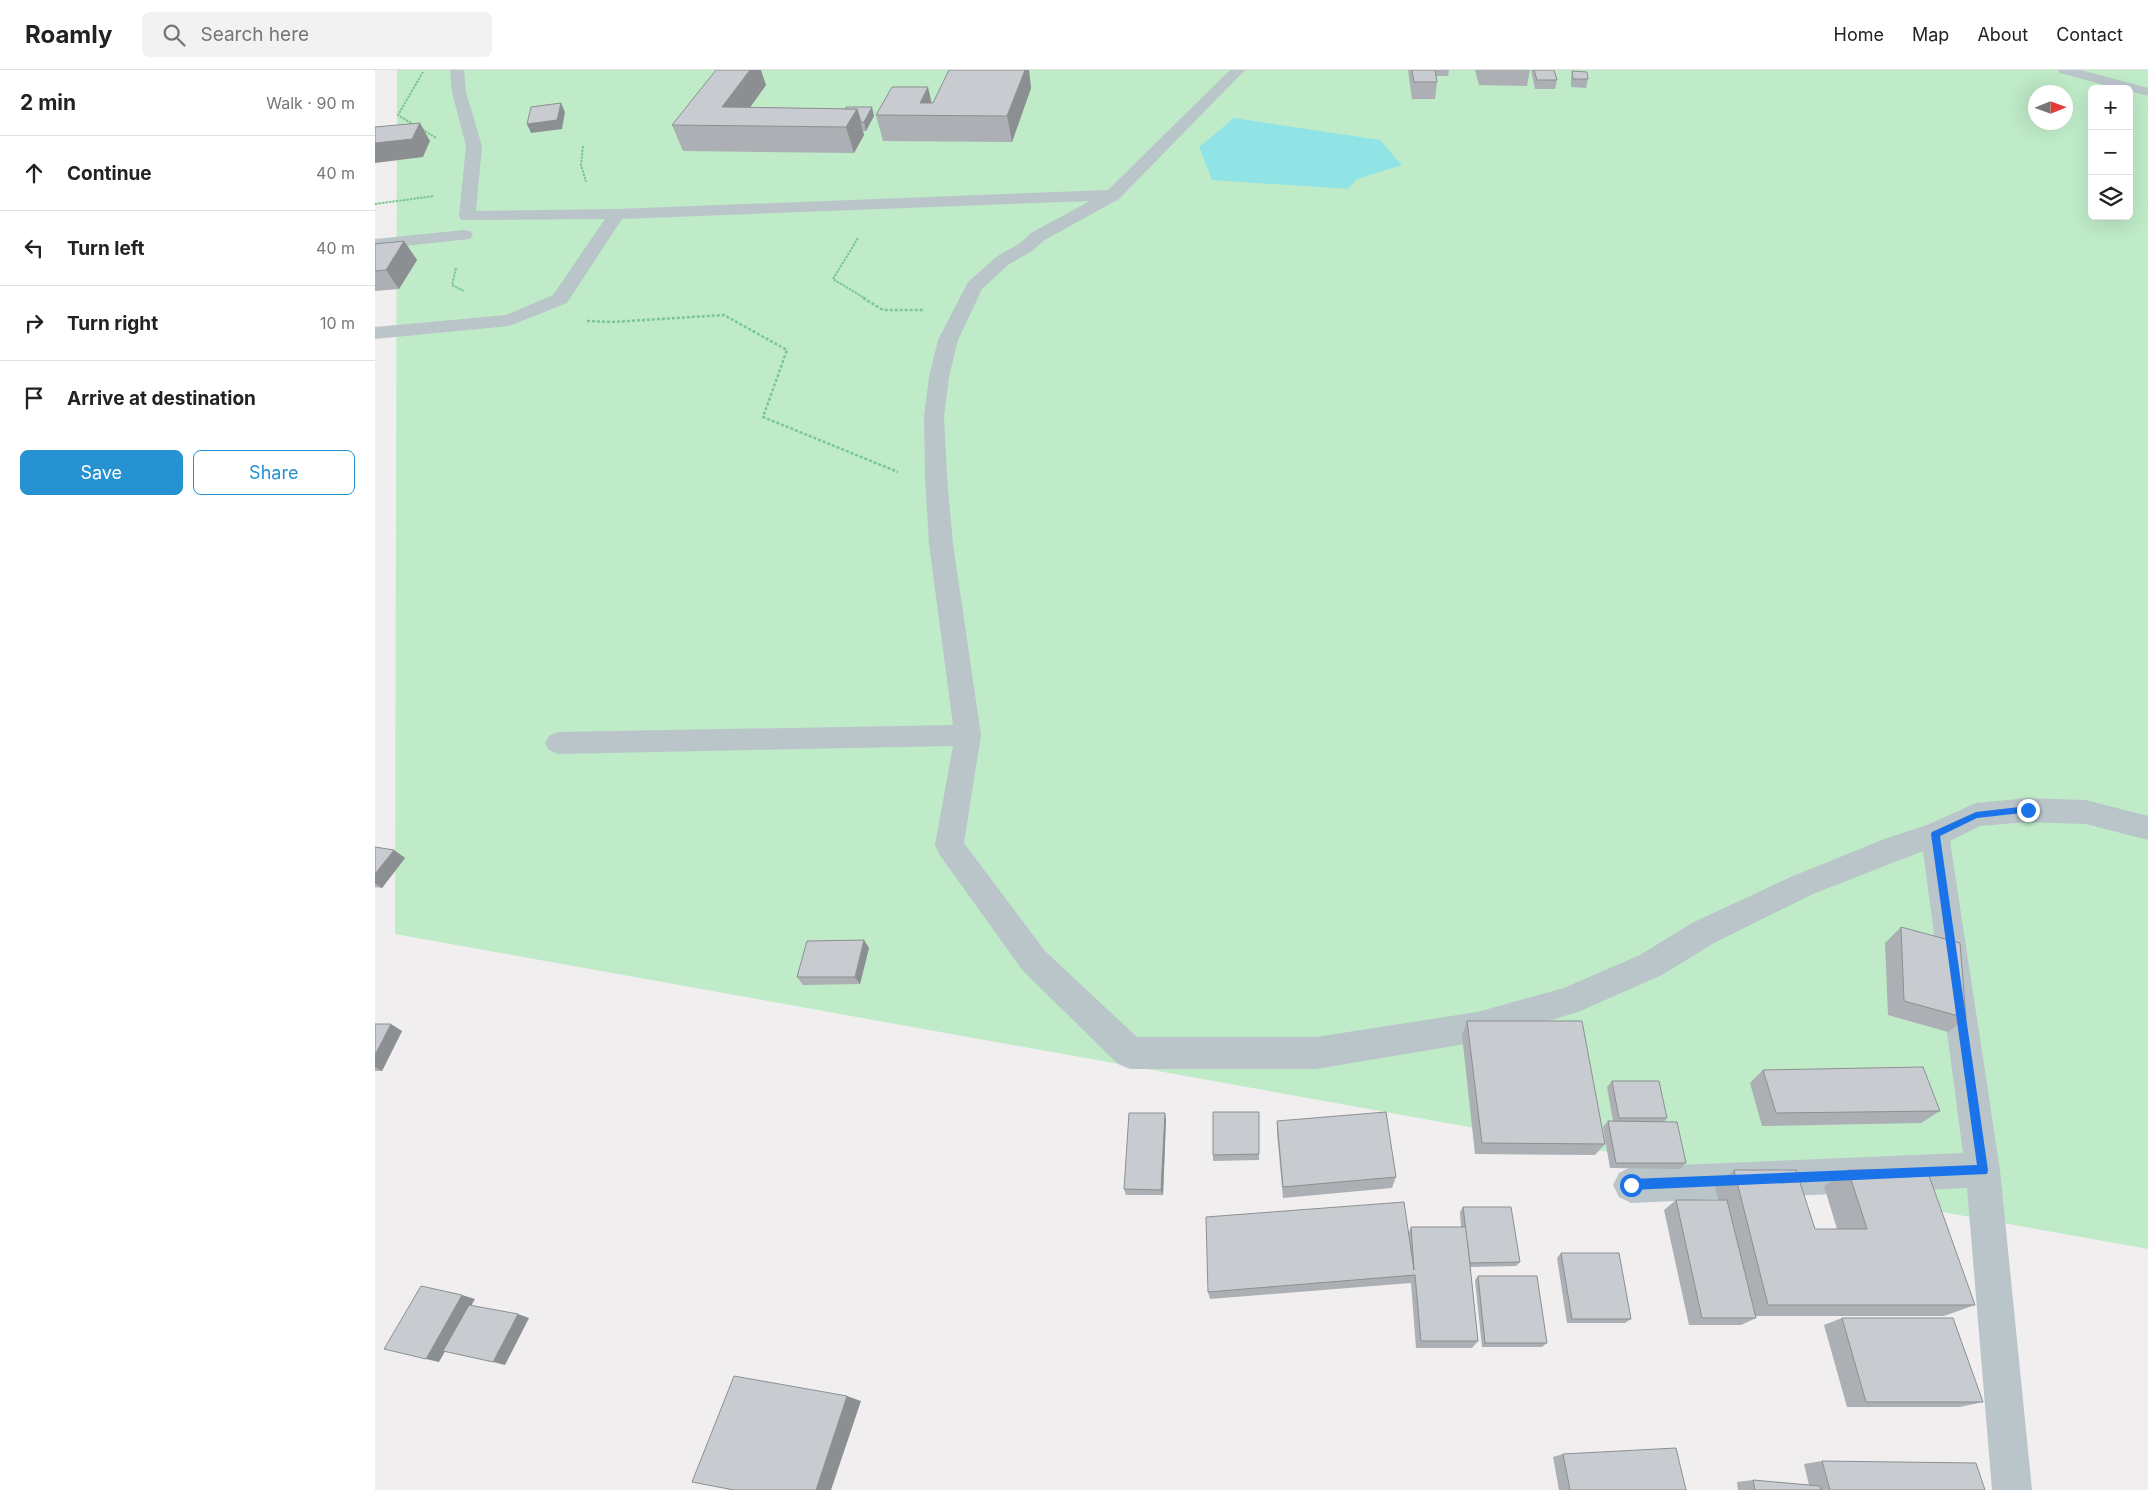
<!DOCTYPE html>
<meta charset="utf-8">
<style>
:root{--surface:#fff;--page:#f2f2f2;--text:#222;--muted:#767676;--line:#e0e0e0;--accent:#2692d2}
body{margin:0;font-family:Inter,sans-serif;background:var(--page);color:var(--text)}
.controls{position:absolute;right:15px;top:15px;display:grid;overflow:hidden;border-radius:8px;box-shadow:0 5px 20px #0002}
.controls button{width:45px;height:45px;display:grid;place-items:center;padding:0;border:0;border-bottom:1px solid var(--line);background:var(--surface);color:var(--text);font:25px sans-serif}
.compass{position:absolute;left:1653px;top:15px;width:45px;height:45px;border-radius:50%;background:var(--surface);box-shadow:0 5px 20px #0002;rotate:89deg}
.stop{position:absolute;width:15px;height:15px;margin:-11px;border:4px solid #1a73e8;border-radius:50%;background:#fff}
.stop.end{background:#1a73e8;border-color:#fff;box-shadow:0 1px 5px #0008}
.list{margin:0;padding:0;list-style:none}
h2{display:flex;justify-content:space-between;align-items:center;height:65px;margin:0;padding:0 20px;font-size:21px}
h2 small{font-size:16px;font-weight:400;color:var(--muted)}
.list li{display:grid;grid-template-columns:32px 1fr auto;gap:15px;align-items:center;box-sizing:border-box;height:75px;padding:0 20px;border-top:1px solid var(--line)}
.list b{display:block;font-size:19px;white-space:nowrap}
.list em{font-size:16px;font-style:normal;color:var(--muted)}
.actions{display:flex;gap:10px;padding:15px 20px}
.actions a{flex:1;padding:11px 0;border:1px solid var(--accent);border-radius:8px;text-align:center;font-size:18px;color:var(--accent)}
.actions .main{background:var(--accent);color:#fff}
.icon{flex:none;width:28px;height:28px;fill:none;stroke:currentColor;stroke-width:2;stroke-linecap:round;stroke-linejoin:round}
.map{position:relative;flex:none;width:1773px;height:1420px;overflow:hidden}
header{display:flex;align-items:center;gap:30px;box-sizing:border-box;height:70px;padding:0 25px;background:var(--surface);border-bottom:1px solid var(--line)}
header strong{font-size:24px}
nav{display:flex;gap:28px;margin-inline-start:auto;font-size:18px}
.search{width:350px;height:45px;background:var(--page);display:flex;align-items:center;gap:12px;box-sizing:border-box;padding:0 18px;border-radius:8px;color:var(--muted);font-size:19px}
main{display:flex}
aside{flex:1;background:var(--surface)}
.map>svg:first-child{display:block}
.green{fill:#bfebc8;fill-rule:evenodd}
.water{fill:#90e4e5}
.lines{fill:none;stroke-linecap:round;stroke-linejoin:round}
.path-far1{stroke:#7ac792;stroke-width:2;stroke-dasharray:2.5 1;stroke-linecap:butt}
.path{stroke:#7ac792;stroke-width:2.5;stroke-dasharray:3 2;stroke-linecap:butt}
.minor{fill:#bac5ca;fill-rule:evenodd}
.wall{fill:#acafb3}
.shaded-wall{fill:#8c8f92}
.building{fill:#c8ccd0;stroke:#8c8f92}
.route{fill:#1a73e8}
</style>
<header>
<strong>Roamly</strong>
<div class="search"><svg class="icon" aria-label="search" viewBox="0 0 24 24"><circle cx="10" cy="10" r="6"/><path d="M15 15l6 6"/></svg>Search here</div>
<nav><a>Home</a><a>Map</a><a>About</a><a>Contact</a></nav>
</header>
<main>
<aside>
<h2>2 min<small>Walk · 90 m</small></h2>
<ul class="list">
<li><svg class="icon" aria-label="ahead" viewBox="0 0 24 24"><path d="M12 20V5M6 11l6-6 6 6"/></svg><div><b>Continue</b></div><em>40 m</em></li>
<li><svg class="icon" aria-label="left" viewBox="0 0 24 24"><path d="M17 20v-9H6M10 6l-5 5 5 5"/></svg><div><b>Turn left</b></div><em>40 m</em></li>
<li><svg class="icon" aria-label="right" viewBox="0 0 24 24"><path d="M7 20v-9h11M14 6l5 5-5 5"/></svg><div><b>Turn right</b></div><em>10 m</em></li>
<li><svg class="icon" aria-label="arrive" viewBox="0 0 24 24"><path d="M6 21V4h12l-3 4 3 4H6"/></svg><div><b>Arrive at destination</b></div></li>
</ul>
<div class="actions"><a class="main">Save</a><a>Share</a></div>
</aside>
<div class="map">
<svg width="1773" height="1420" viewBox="0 0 1773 1420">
<rect width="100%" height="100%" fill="#f1eeef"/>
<path class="green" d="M22,0H1773V1179L20,864ZM1717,19H1754V146H1717ZM1660,22H1690V52H1660Z"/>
<path class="water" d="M859,48L1005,70L1027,95L982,109L973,119L837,110L824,77Z"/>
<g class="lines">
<g class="path-far1">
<path d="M39,55L23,45L48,2"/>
<path d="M47,59L61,68"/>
<path d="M208,76L206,95L211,112"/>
<path d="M0,134L59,126"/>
<path d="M483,168L458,209L491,229"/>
<path d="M81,198L77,215L89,221"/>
</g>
<g class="path">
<path d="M488,228L508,240H549"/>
<path d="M212,251L237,252L349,245L412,280L388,347L523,402"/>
</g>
<g class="minor">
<path d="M75,0H89L91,22L107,76L101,141L242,139L733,120L855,0H870L744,129L668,171L657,181L633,195L607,219L583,270L574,307L569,346L572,407L578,474L606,665L589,773L670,881L762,967H941L1102,942L1189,918L1265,885L1317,853L1418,806L1512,768L1552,755L1601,733L1653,728L1711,730L1773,746V770L1711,754L1653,752L1605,756L1575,771L1625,1100L1657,1420H1617L1592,1118L1256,1133L1244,1127L1238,1115L1244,1103L1256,1097L1588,1083L1548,781L1438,824L1339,873L1287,905L1203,942L1102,972L941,999H755L743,994L648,901L564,784L560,775L578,676L183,684L174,680L170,673L174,666L183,662L578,655L554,474L550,407L549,346L554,307L563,270L593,212L621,187L645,173L656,163L715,131L247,149L192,233L134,256L0,269V257L131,245L178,225L230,149L86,150L84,146L91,76L77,22Z"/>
<path d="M1683,0H1706L1773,18V26L1754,21V19H1744L1685,3Z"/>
<path d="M89,160L95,161L98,165L95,169L0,179V169Z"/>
</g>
</g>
<g class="wall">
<path d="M574,0H654L656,18L637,72L508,71L501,45L558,33Z"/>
<path d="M1033,0H1074L1073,6H1061L1062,12L1060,29H1037Z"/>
<path d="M1100,0H1155L1152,16L1104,15Z"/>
<path d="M1156,0H1179L1182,10L1180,19H1160Z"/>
<path d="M1197,1L1213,9L1211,18L1196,17V10Z"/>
<path d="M391,15L375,37L470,39L499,46L491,61H488L489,65L479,83L308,81L297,55Z"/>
<path d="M29,171L42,190L24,219L0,221V174Z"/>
<path d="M0,777L19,780L30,788L7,818L0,817Z"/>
<path d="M1526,857L1591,948L1573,962L1513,945L1510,873Z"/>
<path d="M494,878L485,914L428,915L422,907Z"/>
<path d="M1092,951L1230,1074L1220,1085L1100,1084L1087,965Z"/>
<path d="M0,954L27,961L7,1001H0Z"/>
<path d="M1388,1000L1565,1041L1546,1053L1387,1056L1375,1013Z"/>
<path d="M1237,1011L1292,1048L1289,1052L1311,1093L1305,1099L1235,1098L1228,1057L1233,1051H1238L1232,1017Z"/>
<path d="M884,1042V1090L838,1091V1085Z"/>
<path d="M791,1049L788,1125H751L749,1119Z"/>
<path d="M902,1051L1021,1107L1017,1118L908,1128L902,1063Z"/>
<path d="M1359,1100L1440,1159H1462L1449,1116L1473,1100L1600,1235L1569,1246H1380L1381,1248L1366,1255H1314L1289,1140L1301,1130H1343L1340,1116Z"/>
<path d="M1088,1137L1145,1192L1141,1196L1095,1197L1103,1271L1097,1278H1041L1036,1213L835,1229L833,1222L1034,1162L1036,1157H1086L1085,1142Z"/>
<path d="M1186,1183L1256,1249L1250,1253H1192L1182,1188Z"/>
<path d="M1103,1206L1172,1273L1167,1277H1107L1100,1210Z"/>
<path d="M1467,1248L1608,1332L1585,1337H1472L1449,1255Z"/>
<path d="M1188,1384L1311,1420H1184L1178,1387Z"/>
<path d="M1447,1391L1610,1420H1363L1362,1412L1378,1410L1434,1415L1429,1394Z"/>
</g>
<g class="shaded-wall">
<path d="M375,0H386L391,15L362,56L347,37Z"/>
<path d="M650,0H654L656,18L637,72L632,46Z"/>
<path d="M553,17L559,43L545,33Z"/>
<path d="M186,33L190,42L187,59L156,63L152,54Z"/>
<path d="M497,37L499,46L491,61L489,52Z"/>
<path d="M482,39L489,65L479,83L471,57Z"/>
<path d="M45,53L55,71L48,87L0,93V73Z"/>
<path d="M29,171L42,190L24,219L11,200Z"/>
<path d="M19,780L30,788L7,818L0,813V804Z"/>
<path d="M489,870L494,878L485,914L480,907Z"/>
<path d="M16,954L27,961L7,1001L0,997V985Z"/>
<path d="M790,1043L791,1049L788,1125L786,1120Z"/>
<path d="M87,1225L100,1229L64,1292L51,1289Z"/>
<path d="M143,1244L154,1248L130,1295L118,1292Z"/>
<path d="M472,1326L486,1331L456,1420H441Z"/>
</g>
<g class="building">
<path d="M341,0H375L347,37L482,39L471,57L297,55Z"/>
<path d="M574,0H650L632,46L501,45L517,17H553L545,33H558Z"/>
<path d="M1037,0H1060L1062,12H1039Z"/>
<path d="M1159,0H1179L1182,10H1162Z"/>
<path d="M1197,1L1212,2L1213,9H1198Z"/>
<path d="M186,33L182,50L152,54L156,37Z"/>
<path d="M471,37H497L489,52H486L482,39H470Z"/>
<path d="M45,53L37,69L0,73V57Z"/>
<path d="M29,171L11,200L0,201V174Z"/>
<path d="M0,777L19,780L0,804Z"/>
<path d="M1526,857L1585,873L1591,948L1529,931Z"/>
<path d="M489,870L480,907H422L432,871Z"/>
<path d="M1092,951H1207L1230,1074L1107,1073Z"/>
<path d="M0,954H16L0,985Z"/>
<path d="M1548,997L1565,1041L1401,1043L1388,1000Z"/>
<path d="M1237,1011H1284L1292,1048H1244Z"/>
<path d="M838,1042H884V1084L838,1085Z"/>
<path d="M1011,1042L1021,1107L908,1117L902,1051Z"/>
<path d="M754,1043H790L786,1120L749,1119Z"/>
<path d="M1233,1051L1302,1052L1311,1093H1241Z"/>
<path d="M1359,1100H1421L1440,1159H1492L1473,1100H1552L1600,1235H1393Z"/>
<path d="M1301,1130H1352L1381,1248H1327Z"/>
<path d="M1029,1132L1039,1200L1036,1157H1091L1103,1271H1046L1040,1205L833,1222L831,1147Z"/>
<path d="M1088,1137H1136L1145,1192L1095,1193Z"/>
<path d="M1186,1183H1244L1256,1249H1197Z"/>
<path d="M1103,1206H1162L1172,1273H1110Z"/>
<path d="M46,1216L87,1225L51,1289L9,1279Z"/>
<path d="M94,1235L143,1244L118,1292L68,1281Z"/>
<path d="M1467,1248H1578L1608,1332H1491Z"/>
<path d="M359,1306L472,1326L441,1420H359L317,1412Z"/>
<path d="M1301,1378L1311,1420H1195L1188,1384Z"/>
<path d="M1447,1391L1601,1393L1610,1420H1455Z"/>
<path d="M1378,1410L1445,1416L1446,1420H1380Z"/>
</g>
<path class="route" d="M1653,736L1657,740L1656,742L1602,748L1565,766L1613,1100L1612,1104L1256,1120L1252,1118L1250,1115L1252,1111L1256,1109L1602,1095L1556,764L1557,762L1601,742Z"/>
</svg>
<div class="controls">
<button>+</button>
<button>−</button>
<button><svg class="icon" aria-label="layers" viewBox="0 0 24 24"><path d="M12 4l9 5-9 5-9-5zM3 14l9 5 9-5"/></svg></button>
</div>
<svg class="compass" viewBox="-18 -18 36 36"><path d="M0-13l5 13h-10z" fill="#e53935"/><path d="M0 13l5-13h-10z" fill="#767676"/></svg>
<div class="stop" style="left:1256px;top:1115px"></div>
<div class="stop end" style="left:1653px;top:740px"></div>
</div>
</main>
